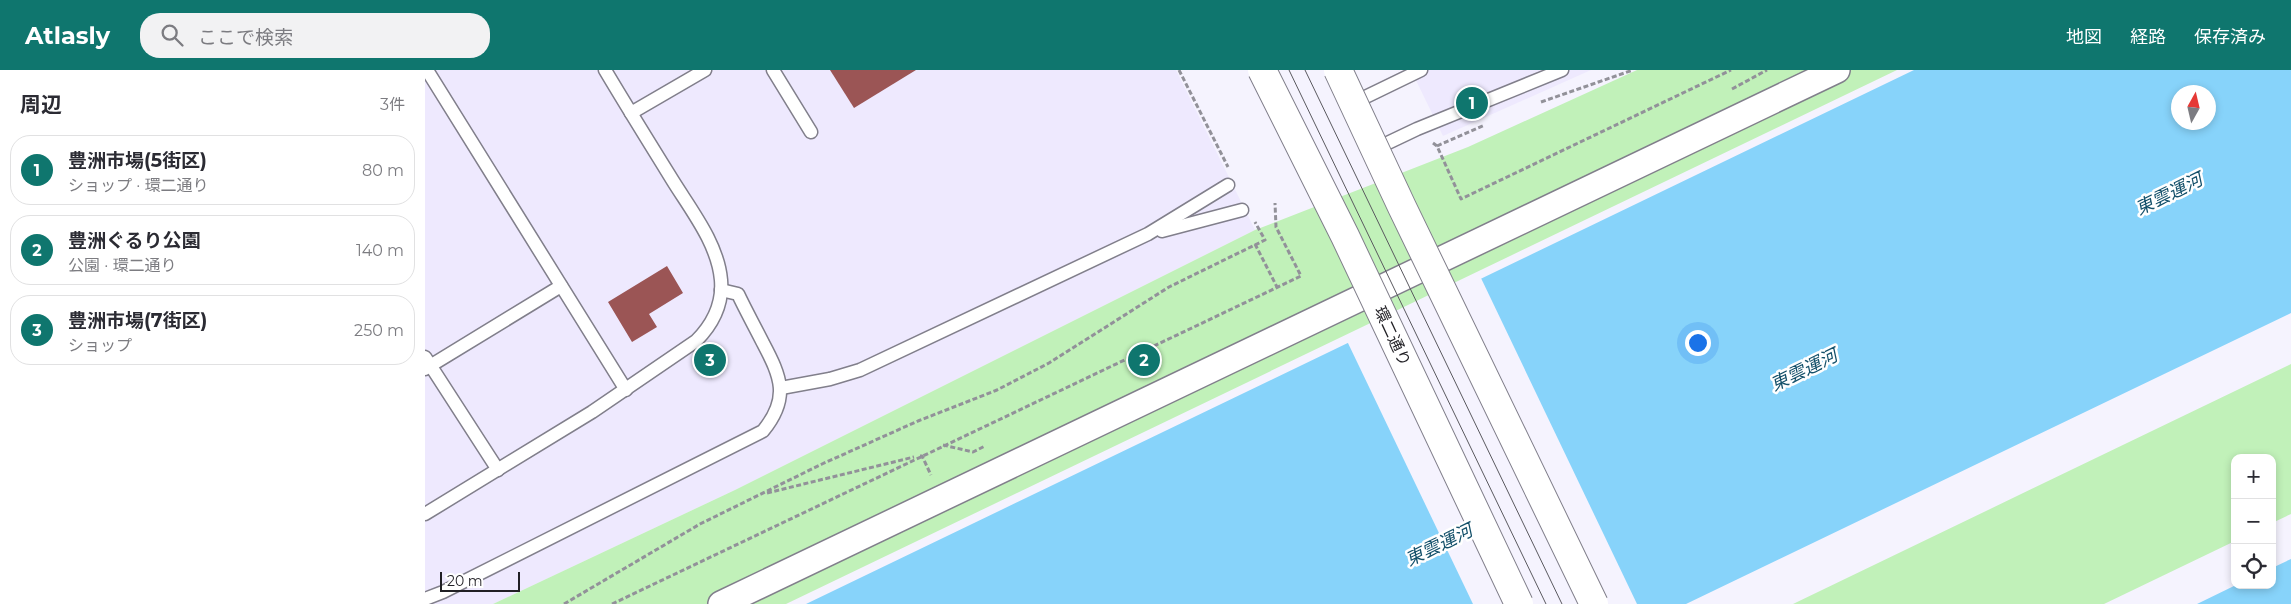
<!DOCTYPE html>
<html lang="ja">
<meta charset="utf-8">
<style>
:root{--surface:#fff;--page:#f2f2f3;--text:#2b2b33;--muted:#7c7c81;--line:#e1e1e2;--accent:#0f766e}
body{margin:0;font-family:Montserrat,"Noto Sans JP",sans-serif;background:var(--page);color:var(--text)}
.controls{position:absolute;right:15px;bottom:15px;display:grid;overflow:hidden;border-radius:10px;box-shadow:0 2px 8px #0003}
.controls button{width:45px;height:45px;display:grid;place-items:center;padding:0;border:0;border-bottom:1px solid var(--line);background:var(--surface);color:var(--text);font:25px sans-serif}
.compass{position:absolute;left:1746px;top:15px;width:45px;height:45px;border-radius:50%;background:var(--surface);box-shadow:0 2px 8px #0003;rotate:8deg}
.scale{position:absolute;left:15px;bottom:12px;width:80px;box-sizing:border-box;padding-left:5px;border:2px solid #201f24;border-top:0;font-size:14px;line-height:18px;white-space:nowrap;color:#201f24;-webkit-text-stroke:4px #fff;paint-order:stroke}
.you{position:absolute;left:1272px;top:272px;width:18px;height:18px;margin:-12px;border:4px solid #fff;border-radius:50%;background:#1a73e8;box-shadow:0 0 0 8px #1a73e833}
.badge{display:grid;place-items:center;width:32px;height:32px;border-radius:50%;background:var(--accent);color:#fff;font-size:16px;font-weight:700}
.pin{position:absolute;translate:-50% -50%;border:2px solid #fff;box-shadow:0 1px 5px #0006}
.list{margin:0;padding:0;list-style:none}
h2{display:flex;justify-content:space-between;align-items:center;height:65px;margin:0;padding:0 20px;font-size:21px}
h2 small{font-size:16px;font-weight:400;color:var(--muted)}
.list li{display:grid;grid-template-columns:32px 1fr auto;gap:15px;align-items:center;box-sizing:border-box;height:70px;margin:0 10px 10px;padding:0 10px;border:1px solid var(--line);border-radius:20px}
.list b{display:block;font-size:19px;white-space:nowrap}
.list p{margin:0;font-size:16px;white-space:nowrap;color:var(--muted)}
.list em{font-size:16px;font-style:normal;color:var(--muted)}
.icon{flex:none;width:28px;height:28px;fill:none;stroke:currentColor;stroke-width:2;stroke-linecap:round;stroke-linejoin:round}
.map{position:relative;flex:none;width:1866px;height:534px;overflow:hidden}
header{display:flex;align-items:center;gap:30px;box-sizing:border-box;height:70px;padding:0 25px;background:var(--accent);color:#fff}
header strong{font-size:24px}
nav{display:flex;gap:28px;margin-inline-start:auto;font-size:18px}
.search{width:350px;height:45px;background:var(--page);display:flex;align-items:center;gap:12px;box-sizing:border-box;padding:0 18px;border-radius:20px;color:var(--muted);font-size:19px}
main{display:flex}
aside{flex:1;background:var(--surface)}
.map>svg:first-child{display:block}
.built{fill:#eee9fe}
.green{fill:#c1f1b9}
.water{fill:#87d3fa;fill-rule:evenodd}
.pier{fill:#f5f3fe}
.building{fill:#9b5555}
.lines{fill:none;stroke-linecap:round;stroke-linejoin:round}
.lane-casing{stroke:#817f8b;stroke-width:15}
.street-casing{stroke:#817f8b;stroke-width:28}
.path{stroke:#929199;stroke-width:3;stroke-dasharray:5 2.5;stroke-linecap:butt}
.lane{stroke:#fff;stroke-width:12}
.street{stroke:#fff;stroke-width:25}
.tram{stroke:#5a595f;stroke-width:1}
.secondary-bridge-casing{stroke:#817f8b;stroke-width:30;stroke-linecap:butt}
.secondary-bridge{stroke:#fff;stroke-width:28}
.labels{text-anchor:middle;stroke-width:5;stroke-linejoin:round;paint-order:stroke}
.street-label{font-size:16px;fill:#201f24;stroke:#fff}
.water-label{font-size:18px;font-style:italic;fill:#13506a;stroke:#fff}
</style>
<header>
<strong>Atlasly</strong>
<div class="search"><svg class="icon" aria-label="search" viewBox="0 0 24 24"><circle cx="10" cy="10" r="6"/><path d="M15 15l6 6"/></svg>ここで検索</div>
<nav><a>地図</a><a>経路</a><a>保存済み</a></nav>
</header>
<main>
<aside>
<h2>周辺<small>3件</small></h2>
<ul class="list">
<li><span class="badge">1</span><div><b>豊洲市場(5街区)</b><p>ショップ · 環二通り</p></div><em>80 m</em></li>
<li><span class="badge">2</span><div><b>豊洲ぐるり公園</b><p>公園 · 環二通り</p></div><em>140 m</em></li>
<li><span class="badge">3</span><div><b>豊洲市場(7街区)</b><p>ショップ</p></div><em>250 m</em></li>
</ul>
</aside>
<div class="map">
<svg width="1866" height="534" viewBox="0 0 1866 534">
<rect width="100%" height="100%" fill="#f5f3fe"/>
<g class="built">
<path d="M0,0H751L830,160L310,420L68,534H0Z"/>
<path d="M986,0H1166L1018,66Z"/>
</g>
<g class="green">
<path d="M1212,0H1472L361,534H68L310,420L830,160L1043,77Z"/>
<path d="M1866,294V444L1847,453V388H1810V471L1679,534H1368Z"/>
</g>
<g class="water">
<path d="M1489,0H1866V243L1261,534H381ZM1754,22H1784V52H1754Z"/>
<path d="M1866,489V534H1772L1811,515H1847V498Z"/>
</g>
<path class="pier" d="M1055,206L1212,534H1048L922,271Z"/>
<g class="building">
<path d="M405,0H491L429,38Z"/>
<path d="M242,196L258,223L224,244L232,257L207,272L183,232Z"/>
</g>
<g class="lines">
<defs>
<g id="lane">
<path d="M2,0L201,320"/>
<path d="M348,0L386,62"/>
<path d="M928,33L996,0"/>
<path d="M206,43L280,0"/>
<path d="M950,79L992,59L1137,0"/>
<path d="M737,161L817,140"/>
<path d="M0,287L73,400"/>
<path d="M0,299L136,216"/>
<path d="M356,318L405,309L435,300L723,164L803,115"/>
<path d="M0,444L167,342L271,271C288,254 298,234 296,210C293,174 266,140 248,111C225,74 202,37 180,0"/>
<path d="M0,529L18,522L338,361C365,328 356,307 338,273C330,257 321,241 313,224L296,220"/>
</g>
<path id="street" d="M296,534L1412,0"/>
</defs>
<use href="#lane" class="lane-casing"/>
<use href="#street" class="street-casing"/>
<g class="path">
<path d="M754,0L803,97"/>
<path d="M1307,19L1342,0"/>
<path d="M1116,32L1208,0"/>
<path d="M1008,73L1012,76L1036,129L1306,0"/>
<path d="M1012,76L1060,55"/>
<path d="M830,174L852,217"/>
<path d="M518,375L548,382L560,376"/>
<path d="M495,386H497L506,405"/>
<path d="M342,423L489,387"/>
<path d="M139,534L275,454L397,394L493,351L572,320L624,293L744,217L840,170L830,152"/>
<path d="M187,534L876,206L851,157L850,133"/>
</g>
<use href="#lane" class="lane"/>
<use href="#street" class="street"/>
<g class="tram">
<path d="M864,0L1121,534"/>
<path d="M880,0L1137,534"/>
</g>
<defs>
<g id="secondary-bridge">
<path d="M837,0L920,166L1094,534"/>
<path d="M913,0L977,137L1169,534"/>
</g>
</defs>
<use href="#secondary-bridge" class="secondary-bridge-casing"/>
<use href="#secondary-bridge" class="secondary-bridge"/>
</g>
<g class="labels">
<g class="street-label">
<text transform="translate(968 266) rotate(65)" y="6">環二通り</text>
</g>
<g class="water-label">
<text transform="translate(1744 124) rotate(-26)" y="6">東雲運河</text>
<text transform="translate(1379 300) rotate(-26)" y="6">東雲運河</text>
<text transform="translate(1014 475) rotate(-26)" y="6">東雲運河</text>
</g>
</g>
</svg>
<div class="controls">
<button>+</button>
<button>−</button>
<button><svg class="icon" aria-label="locate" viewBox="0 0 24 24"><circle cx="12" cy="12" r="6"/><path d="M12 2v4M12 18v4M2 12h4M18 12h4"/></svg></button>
</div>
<svg class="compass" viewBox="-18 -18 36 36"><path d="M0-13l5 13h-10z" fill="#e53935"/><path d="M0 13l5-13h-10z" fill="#7c7c81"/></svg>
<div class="scale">20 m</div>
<div class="you"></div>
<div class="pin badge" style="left:1047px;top:33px">1</div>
<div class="pin badge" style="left:719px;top:290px">2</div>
<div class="pin badge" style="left:285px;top:290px">3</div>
</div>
</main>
